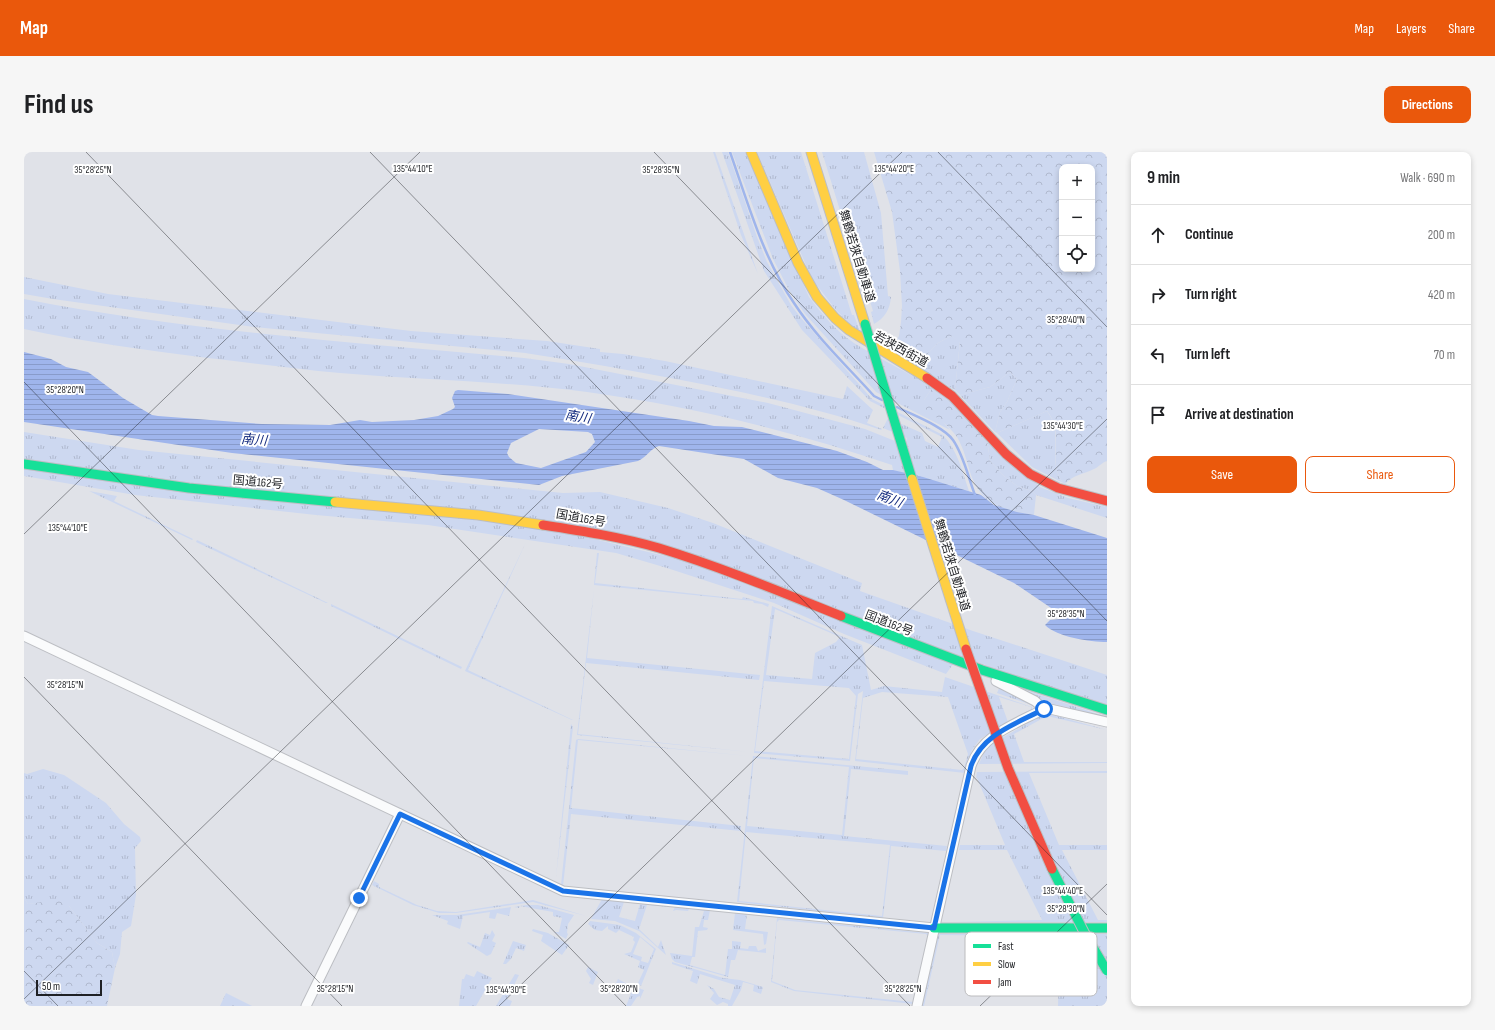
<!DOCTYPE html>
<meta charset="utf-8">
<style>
:root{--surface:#fff;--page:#f6f6f6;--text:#202124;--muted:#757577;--line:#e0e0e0;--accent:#ea580c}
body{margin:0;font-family:"Sofia Sans Condensed","Noto Sans JP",sans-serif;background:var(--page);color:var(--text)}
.controls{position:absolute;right:12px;top:12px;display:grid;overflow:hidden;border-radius:8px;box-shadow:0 2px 6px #0003}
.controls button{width:36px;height:36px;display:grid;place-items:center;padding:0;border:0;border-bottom:1px solid var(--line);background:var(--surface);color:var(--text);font:20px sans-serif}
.scale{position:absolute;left:12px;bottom:10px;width:66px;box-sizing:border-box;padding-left:4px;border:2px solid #1f2125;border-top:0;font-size:11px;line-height:14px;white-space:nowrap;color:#1f2125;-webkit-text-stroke:3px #fff;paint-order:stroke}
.stop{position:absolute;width:12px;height:12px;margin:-9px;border:3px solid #1a73e8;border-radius:50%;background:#fff}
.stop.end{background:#1a73e8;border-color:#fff;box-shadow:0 1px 4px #0008}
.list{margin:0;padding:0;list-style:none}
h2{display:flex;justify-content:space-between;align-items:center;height:52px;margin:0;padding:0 16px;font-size:17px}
h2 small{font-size:13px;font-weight:400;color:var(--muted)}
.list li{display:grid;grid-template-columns:26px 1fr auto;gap:12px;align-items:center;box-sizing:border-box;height:60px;padding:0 16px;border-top:1px solid var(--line)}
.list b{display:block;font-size:15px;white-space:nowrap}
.list em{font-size:13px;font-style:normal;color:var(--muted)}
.actions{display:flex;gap:8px;padding:12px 16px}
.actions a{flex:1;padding:9px 0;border:1px solid var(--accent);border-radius:8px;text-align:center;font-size:14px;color:var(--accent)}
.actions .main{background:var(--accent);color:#fff}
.icon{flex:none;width:22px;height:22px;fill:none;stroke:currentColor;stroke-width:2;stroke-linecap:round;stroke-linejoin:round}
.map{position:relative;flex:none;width:1083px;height:854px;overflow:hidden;border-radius:8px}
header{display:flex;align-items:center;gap:24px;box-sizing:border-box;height:56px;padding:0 20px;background:var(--accent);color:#fff}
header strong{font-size:19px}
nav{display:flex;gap:22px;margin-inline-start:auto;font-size:14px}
.intro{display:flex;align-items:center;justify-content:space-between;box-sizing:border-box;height:96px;padding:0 24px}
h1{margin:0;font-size:28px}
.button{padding:10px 18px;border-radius:8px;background:var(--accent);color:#fff;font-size:14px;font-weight:700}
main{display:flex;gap:24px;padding:0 24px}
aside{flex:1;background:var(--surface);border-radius:8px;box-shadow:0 2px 6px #0003}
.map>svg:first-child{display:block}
.grass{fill:url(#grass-tufts);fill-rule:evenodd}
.forest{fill:url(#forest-crowns);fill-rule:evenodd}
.water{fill:url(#water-rules);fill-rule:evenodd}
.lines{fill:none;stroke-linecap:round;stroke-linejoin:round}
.stream{stroke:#9fb5ec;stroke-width:2.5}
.street-casing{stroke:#bcbec3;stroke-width:11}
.fast-casing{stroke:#bcbec3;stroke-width:11}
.slow-casing{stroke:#bcbec3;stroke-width:11}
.jam-casing{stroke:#bcbec3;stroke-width:11}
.street{stroke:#fafbfc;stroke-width:9}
.fast{stroke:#16e098;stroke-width:9}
.slow{stroke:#ffcf43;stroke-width:9}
.jam{stroke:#f24e42;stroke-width:9}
.fast-bridge-casing{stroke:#bcbec3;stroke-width:11;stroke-linecap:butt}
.slow-bridge-casing{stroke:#bcbec3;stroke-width:11;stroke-linecap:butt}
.jam-bridge-casing{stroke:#bcbec3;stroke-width:11;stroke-linecap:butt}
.fast-bridge{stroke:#16e098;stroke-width:9}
.slow-bridge{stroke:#ffcf43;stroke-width:9}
.jam-bridge{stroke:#f24e42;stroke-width:9}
.route{stroke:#1a73e8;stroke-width:5}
.ticks{fill:none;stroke:#1f2125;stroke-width:1;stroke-opacity:0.45}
.labels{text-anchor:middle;stroke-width:4;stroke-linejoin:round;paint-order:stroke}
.street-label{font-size:12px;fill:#1f2125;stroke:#fff}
.water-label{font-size:13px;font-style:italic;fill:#132a7e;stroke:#fff}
.key{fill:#fff;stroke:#bcbcbe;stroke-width:1}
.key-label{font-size:11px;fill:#1f2125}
.ticks-label{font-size:10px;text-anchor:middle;fill:#1f2125;stroke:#fff;stroke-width:4;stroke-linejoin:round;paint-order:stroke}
</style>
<header>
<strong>Map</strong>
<nav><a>Map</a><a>Layers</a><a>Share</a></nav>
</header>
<div class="intro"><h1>Find us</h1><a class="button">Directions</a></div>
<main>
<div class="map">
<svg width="1083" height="854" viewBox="0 0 1083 854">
<defs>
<pattern id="grass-tufts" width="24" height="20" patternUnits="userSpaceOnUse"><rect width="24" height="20" fill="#cdd8f0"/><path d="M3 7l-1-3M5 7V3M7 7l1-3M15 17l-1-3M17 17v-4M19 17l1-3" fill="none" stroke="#b0b9ce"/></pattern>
<pattern id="forest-crowns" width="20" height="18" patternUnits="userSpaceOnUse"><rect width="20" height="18" fill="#cdd8f0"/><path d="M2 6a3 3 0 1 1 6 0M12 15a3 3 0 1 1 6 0" fill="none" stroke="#b0b9ce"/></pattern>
<pattern id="water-rules" width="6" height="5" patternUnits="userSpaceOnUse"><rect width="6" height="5" fill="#9fb5ec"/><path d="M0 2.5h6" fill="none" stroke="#889bca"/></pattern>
</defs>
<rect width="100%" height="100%" fill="#e0e2e8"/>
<g class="grass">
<path d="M689,0H691L734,122L717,83Z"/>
<path d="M698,0H704L733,85L743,110L767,153L777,166L848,247L919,283C934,299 938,319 945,339L869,318L868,313C769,279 666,254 563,240C480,229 398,228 316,221C271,217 228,211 184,206C122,198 61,190 0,177V147C165,179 333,191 500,206L545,212L744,251L841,277L881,293L883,286L859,276L864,266L898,281L901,289L914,295L918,285L846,249L778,178L740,119Z"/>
<path d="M708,0H721L785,145C798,162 812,179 830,191C855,207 883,219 908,236L900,248L926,278L852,240L781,162L765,138L749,107Z"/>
<path d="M733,0H777L828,163H830L835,177H831L812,158L788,127Z"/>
<path d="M798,0H840L857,61L864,144L867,145C866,157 861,166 850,172L847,160L849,159L844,143H842Z"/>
<path d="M0,125L84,142L387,179L523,189L576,197V200L599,202L641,209L819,247L823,234L849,258L843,271L858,277L857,278C792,255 724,241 657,228C605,218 554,209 501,201L230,175L29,147L0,142Z"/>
<path d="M927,184L936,189L931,238L892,214L914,191Z"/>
<path d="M986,220L993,227L983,250L976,260L971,280L936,243L966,235Z"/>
<path d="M1023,259C1041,283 1022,308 1039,331L1008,315L973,281Z"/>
<path d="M0,280L115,298L539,341L576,340L644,356L689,371L838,431L836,439L949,479L1083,523V554L1004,529L635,392L166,331L0,307Z"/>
<path d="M963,287L1016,335L1044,346L1083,355V366L1012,343L1008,339L993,334L980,324L966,309Z"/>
<path d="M0,316L528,377L662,409L929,512L922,522L820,482L750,451L643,416L592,401L404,373L292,363L111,343L0,324Z"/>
<path d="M65,339L93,344L90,349L169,387L168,388Z"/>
<path d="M173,388L304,451H302L172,390Z"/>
<path d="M502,390L444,518L549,568H548L441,519Z"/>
<path d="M573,401H575L571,431L718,447L719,445L745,452L744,455L738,452L730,451L729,449L570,433Z"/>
<path d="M570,437L563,506L736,523L735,528L562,511L554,582L726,600L553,583Z"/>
<path d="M307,452L438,515L437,517L307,454Z"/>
<path d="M748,454L838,493L847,538L860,534L918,540L921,525L1008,555V558L956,587L948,598L941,621L831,609L839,539L834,542L826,609L730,601ZM751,457L816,485L812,490L791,501L788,527L742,523ZM740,529L825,536L832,544L825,607L731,599ZM858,540L924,545L944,602L940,616L938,618L832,607L839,546ZM975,545L1007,555V557L984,570Z"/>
<path d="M976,534L1006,550L1008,553L973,541Z"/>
<path d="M989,534L1083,565L1020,550Z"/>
<path d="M1020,562H1026L1083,578L1023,564L990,582L1000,610H1083V611L955,612L960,600L969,591Z"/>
<path d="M547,572L549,575L532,725Z"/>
<path d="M554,587L725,604L554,588L547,656L717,674V679L547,662L539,734L537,733L552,588Z"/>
<path d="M729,604L884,619V623L827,617L820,684L923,694L922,699L867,694L859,766L713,750ZM730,606L825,615L818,683L723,674ZM722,680L866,693L858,764L715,749Z"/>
<path d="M19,617L40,623L82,651L100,672L116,685L117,689L111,696L112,743L107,774L98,780L96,802L91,816L88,800L73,791L45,754L15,751L4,752L0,746V621L3,622Z"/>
<path d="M1083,619V621H1005L1035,693H1083V698H1038L1074,768H1083V770H928L1018,768L983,698H935L936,693H981L953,626H952L953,620Z"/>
<path d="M350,729L355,732V735L393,753L413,759L432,760L509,748L562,764L509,750L432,761H415L389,753L348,733Z"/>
<path d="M578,747L643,753L645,755L623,753L615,777L634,795L637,788L642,803L615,779L591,769L567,767ZM600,750L616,752L611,769L595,765Z"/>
<path d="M502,753H514L550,763L544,772L543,781L544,782L542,787L530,780H535L538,766L529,764V760L496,754L495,756L490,755Z"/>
<path d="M487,755L485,764L473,761L471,767L465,766L466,760L439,764L436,777L423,772L424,769L408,763H433Z"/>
<path d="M651,755L686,758L684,768H680L679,775L684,776L683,778L674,779L671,805H668L666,813L701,823L704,797H708V789L717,790L716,796L724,797L725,794H732L734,799L742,796V801L714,798L711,808H707L704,825L651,810L648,807L646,801L668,804L671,775H675L680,759L665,757L664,759L652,758L649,759Z"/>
<path d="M711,761L723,762L721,777L744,780L742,792L740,793L739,782L709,778Z"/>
<path d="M753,766L904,781L905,784L890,850L889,852L770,839L747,830ZM755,768L902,782L904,785L889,850L771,838L748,829L753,770Z"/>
<path d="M566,769L596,773L612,781L632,797L617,834L614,831L620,818L614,815L616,809L600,802L607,800L611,790L609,788L610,785L595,778L592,781L584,777V774L578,779L571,778L564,772ZM616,785L630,797L624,811L617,809L618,805L609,802Z"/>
<path d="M509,777L524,781L545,793L538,803L517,789L519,783L508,779Z"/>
<path d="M468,778L471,783L468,789L472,791L467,802L463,804L443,791L444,790L456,795L461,781L466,783Z"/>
<path d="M914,782H1021L1038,811V827L1050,819L1029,782H1083V854H1008H1034L1035,811L1019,784L916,783L900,854H897Z"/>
<path d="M489,789L502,793L500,799L492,796L487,807L482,812H479Z"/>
<path d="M648,810L699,826L716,828L739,835L737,842L729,839L730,833L719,830L717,838L708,854H704V852L699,850L693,853L686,847L690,841L683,833L690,837L695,845L706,848L711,833L676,822L673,832L666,829L669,819L648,812Z"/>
<path d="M564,815L574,820L569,833L565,831L567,827L562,819Z"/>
<path d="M453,819L468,826L452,854H435L438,827H440L442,822L450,825Z"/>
<path d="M491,822L495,823L483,847L488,849L486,854H472Z"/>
<path d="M594,827L605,833L600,837L591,833Z"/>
<path d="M611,835L620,838L616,847V844L613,845L607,854H602L608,839Z"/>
<path d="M202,841L228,854H196Z"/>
</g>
<g class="forest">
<path d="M850,0H1083V309C1077,311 1075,315 1070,317C1060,322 1049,323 1041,332L1039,331C1022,308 1042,283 1023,259L973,281L971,280L976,260L983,250L993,227L986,220L966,235L936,243L931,238L936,190L927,184L914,191L892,214L866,198L875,184L877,170L878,154L876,119L868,60ZM1038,15H1068V117H1038Z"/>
<path d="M908,236L931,253L963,287L966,309L980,324L993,334L1008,339L1012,343L1010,363C979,358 959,354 947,323C943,310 940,297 933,285C925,273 910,264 899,255L900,248Z"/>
<path d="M0,746L4,752L33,748L45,754L73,791L88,800L91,816L83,854H0Z"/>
</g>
<path class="water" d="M0,200L27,207L42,215L64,220L99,246L128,263L134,264L238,272L306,273L336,268L348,270L390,268L414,264L429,257L431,255L428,246L431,239L434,238L484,242L665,269L690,274L718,275L813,299L843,310L859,318H869L899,325L957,343L970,353L993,360L1010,363L1083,386V490C1066,490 1033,485 1021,473L1026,468L1037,467L1039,464L990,431L820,348L793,336L754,326L720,307L635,294C627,296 623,305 614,309L538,324L515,333L208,301L0,270ZM515,277L564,280L568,282L571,290L562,300L517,316L492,311L485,305L483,301L487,291Z"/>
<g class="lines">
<g class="stream">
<path d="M706,0C724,51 739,106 770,151C792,185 823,214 850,244L858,248"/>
<path d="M873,255C888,263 919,274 929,288C940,304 944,325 951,343"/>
</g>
<defs>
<g id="street">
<path d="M0,484L539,739L910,776"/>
<path d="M972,529L1011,549L1020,557"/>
<path d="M282,854L376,662"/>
<path d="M893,854L947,614C958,582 992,572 1020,557H1026L1083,570"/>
</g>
<g id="fast">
<path d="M0,312L165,336L311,350"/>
<path d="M817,464L958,518L1083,558"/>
<path d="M910,776H1083"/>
</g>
<g id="slow">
<path d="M727,0L774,111L793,145L811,166L825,178L903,226"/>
<path d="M787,0L841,172"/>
<path d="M311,350L454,363L519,373"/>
</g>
<g id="jam">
<path d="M903,226L928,244L982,302L1006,322L1034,336L1083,349"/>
<path d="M519,373C558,379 597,385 635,396C697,415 757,440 817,464"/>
</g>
</defs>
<use href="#street" class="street-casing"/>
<use href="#fast" class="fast-casing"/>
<use href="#slow" class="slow-casing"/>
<use href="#jam" class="jam-casing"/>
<use href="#street" class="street"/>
<use href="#fast" class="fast"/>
<use href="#slow" class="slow"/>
<use href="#jam" class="jam"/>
<defs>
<g id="fast-bridge">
<path d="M841,172L888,327"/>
<path d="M1028,717L1060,780L1083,819"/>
</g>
<path id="slow-bridge" d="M888,327L942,497"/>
<path id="jam-bridge" d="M942,497L984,616L1028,717"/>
</defs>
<use href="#fast-bridge" class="fast-bridge-casing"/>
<use href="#slow-bridge" class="slow-bridge-casing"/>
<use href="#jam-bridge" class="jam-bridge-casing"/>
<use href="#fast-bridge" class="fast-bridge"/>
<use href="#slow-bridge" class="slow-bridge"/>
<use href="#jam-bridge" class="jam-bridge"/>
</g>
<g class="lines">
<path class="route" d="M335,746L376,662L539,739L910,776L947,614C958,582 992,572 1020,557"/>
</g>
<path class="ticks" d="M62,0L886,854M346,0L1083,763M630,0L1083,469M914,0L1083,175M0,230L602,854M0,382L396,0M0,525L318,854M0,819L34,854M0,847L878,0M475,854L1083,267M956,854L1083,732"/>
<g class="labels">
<g class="street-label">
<text transform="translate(833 104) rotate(73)" y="4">舞鶴若狭自動車道</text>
<text transform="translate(877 197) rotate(29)" y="4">若狭西街道</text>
<text transform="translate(234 330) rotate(5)" y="4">国道162号</text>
<text transform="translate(557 366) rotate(10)" y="4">国道162号</text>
<text transform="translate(928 413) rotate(73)" y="4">舞鶴若狭自動車道</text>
<text transform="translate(865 471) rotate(21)" y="4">国道162号</text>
</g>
<g class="water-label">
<text transform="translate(554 264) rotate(9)" y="5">南川</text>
<text transform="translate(230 287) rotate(4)" y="5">南川</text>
<text transform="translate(866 346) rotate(21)" y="5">南川</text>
</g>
</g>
<rect x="941" y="780" width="132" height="64" rx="6" class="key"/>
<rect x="949" y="792" width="18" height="4" fill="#16e098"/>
<rect x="949" y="810" width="18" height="4" fill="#ffcf43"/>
<rect x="949" y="828" width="18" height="4" fill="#f24e42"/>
<g class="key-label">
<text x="974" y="798">Fast</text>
<text x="974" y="816">Slow</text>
<text x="974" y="834">Jam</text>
</g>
<g class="ticks-label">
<text x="389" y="20">135°44'10"E</text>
<text x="870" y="20">135°44'20"E</text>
<text x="69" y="21">35°28'25"N</text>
<text x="637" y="21">35°28'35"N</text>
<text x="1042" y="171">35°28'40"N</text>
<text x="41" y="241">35°28'20"N</text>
<text x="1039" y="277">135°44'30"E</text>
<text x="44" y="379">135°44'10"E</text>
<text x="1042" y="465">35°28'35"N</text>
<text x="41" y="536">35°28'15"N</text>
<text x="1039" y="742">135°44'40"E</text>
<text x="1042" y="760">35°28'30"N</text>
<text x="311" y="840">35°28'15"N</text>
<text x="595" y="840">35°28'20"N</text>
<text x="879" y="840">35°28'25"N</text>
<text x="482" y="841">135°44'30"E</text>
</g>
</svg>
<div class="controls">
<button>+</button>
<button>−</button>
<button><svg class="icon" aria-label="locate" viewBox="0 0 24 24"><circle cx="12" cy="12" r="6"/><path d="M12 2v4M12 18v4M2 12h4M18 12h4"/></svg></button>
</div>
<div class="scale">50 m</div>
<div class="stop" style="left:1020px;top:557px"></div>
<div class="stop end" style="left:335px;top:746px"></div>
</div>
<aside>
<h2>9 min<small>Walk · 690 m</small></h2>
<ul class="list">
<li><svg class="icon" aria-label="ahead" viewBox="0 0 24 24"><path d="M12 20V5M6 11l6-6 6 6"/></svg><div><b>Continue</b></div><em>200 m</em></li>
<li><svg class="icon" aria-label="right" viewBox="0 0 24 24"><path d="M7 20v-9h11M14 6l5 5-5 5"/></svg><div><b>Turn right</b></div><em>420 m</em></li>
<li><svg class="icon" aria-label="left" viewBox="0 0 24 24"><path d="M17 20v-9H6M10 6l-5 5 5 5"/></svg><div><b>Turn left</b></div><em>70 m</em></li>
<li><svg class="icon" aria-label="arrive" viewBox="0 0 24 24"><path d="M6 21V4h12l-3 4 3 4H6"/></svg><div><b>Arrive at destination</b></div></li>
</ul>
<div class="actions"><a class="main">Save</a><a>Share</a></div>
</aside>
</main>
